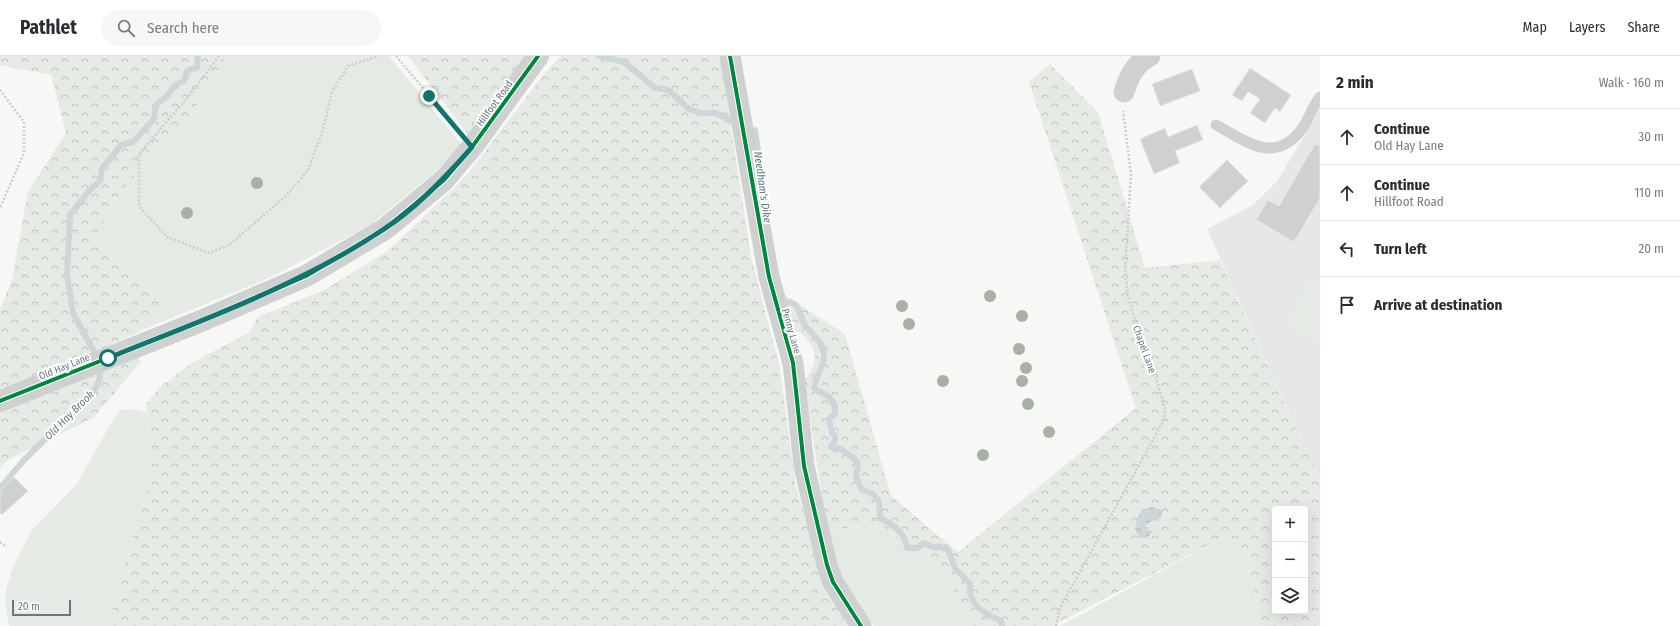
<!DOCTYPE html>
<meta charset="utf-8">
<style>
:root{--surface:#fff;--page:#f7f7f7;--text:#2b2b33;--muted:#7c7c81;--line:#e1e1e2}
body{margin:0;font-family:"Fira Sans Condensed",sans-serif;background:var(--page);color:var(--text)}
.controls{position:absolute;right:12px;bottom:12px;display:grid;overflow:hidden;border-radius:4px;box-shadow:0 4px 16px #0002}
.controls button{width:36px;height:36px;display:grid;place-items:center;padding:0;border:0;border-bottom:1px solid var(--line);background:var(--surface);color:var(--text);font:20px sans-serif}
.scale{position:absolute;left:12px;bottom:10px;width:59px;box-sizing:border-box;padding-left:4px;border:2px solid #667887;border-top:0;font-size:11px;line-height:14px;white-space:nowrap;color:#667887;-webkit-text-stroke:3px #fff;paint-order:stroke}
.stop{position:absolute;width:12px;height:12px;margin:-9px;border:3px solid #0f766e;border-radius:50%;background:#fff}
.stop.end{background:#0f766e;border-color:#fff;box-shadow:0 1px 4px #0008}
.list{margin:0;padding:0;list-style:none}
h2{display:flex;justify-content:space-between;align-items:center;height:52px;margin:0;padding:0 16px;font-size:17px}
h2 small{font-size:13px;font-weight:400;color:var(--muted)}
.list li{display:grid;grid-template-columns:26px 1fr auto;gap:12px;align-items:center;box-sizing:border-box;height:56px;padding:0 16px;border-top:1px solid var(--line)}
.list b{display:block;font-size:15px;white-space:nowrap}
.list p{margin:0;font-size:13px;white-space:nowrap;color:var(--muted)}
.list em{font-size:13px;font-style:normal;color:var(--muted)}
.icon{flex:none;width:22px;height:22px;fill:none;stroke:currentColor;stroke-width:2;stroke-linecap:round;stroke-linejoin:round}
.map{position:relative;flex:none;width:1320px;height:570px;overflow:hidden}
header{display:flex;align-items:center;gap:24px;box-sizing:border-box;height:56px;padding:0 20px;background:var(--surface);border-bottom:1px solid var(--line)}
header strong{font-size:19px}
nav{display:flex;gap:22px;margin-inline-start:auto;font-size:14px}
.search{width:280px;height:36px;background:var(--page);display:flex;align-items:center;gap:10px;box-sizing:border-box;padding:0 14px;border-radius:22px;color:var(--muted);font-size:15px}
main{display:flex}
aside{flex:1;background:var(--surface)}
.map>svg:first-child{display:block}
.built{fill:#e6e7e7}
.grass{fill:#e6eae4}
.forest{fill:url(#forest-crowns);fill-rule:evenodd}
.water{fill:url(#water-ripples)}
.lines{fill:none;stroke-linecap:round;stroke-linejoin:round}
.stream{stroke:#cdd6d8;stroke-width:6}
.building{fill:#cfd1d1;stroke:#e6e6e6}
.path{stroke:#cccdce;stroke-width:2.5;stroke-dasharray:2 2;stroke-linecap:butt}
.service{stroke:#cfd1d1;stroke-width:11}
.minor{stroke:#cfd1d1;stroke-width:21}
.tertiary{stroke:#cfd1d1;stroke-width:22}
.cycleway-casing{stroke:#fff;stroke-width:6}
.cycleway{stroke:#00873e;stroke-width:4}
.tree{fill:#a7b2a4}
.route{stroke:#0f766e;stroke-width:5}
.labels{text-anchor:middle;stroke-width:4;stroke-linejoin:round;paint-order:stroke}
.street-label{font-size:10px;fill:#667887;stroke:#fff}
.water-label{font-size:11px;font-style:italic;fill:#627a83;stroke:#fff}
</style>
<header>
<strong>Pathlet</strong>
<div class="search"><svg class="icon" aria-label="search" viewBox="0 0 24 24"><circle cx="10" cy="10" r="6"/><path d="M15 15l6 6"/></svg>Search here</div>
<nav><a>Map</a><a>Layers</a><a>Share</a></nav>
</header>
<main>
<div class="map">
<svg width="1320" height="570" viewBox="0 0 1320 570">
<defs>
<pattern id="forest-crowns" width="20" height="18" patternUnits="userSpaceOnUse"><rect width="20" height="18" fill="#e6eae4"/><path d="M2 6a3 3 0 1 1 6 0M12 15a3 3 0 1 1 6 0" fill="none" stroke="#bec2be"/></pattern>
<pattern id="water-ripples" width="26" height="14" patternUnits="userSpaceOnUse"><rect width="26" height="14" fill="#cdd6d8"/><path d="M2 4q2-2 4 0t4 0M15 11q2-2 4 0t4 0" fill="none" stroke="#aab2b5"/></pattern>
</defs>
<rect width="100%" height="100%" fill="#f7f7f6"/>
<path class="built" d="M1320,53V425L1207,173L1253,149L1278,124Z"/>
<g class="grass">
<path d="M226,0H389L461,88L436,115L369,170L269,222L140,275L169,244L131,221L92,185L126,129L187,65Z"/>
<path d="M1311,222L1320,227V290L1284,270Z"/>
<path d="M131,353L149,357L151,419L108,570H9L5,547L6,533L13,511L32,474L77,428L110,369L120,354Z"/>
<path d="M883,470L947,519L971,570H874L842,523L827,473Z"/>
<path d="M1222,482L1246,498L1262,570H1060Z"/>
</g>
<g class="forest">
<path d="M0,0H226L187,65L126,129L92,185L131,221L169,244L140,275L85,301L0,333V254L12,224L28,136L66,77L51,19L0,9Z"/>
<path d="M408,0H529L470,81Z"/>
<path d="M561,0H720L751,201L780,312L795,427L826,532L848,570H108L151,419L149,357L146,353V348L160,331L190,308L248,277L258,261L324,234L386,196L451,135L470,115L544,18Z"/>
<path d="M1050,8L1098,56L1145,212L1220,204L1320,425V570H1262L1246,498L1222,482L1052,570H971L947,519L883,470L827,473L804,324C823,304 815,283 791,272L783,238L845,278L891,440L958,496L1136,352L1029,26ZM1275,453H1305V555H1275Z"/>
<path d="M138,302L141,306L93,362L8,404L0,412V352Z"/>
</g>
<path class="water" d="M1152,451L1162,454L1161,462L1152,465L1145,470L1146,474L1153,475L1147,482H1140L1135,474C1137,462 1139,453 1152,451Z"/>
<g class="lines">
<g class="stream">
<path d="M599,0L624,6L655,32L668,34L689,53L700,57H716L731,65"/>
<path d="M755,74L762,122"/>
<path d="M783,244L784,247C799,242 800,261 805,269C812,279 824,286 824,300C824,312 815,320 814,332C825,339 837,342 835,358L829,363L832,377L835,380V385L831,390L835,394L839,392L854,402L858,408L856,420L861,433C877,438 881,444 880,462C893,469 905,476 907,492H918L923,487L936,492L938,490L948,494L955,512L970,528C968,550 984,557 1001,565L1002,570"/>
<path d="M97,301L73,257L67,219L70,159L88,136L100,125L102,113L121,89L133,86L154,63L156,49L167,40L175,29L184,25L187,15L197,11L198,0"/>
<path d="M0,432L24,404L91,339C98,330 102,321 100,310"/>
</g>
</g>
<g class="building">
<path d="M1250,12L1291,39L1280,56L1275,52L1265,67L1250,57L1260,43L1248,36L1242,45L1232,39Z"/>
<path d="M1192,13L1200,35L1160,50L1152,28Z"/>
<path d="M1197,69L1203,84L1175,95L1180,107L1154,118L1140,83L1165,72L1168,81Z"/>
<path d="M1320,87V142L1294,186L1256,164L1268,144L1279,150L1315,88L1318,90Z"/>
<path d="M1227,104L1248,125L1220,152L1199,131Z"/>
<path d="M14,421L28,435L2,459L0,457V435Z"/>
</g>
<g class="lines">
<g class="path">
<path d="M219,0L188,41L139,98V150L167,181L209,197L229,189L285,141L308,114L323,74L332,36L348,10L379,0"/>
<path d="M396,0L459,75"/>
<path d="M0,34L24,66V97L0,152"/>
<path d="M0,486L7,491"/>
<path d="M1056,570L1060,552L1164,364L1165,353L1155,318L1148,304L1128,241L1125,214L1131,119L1123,55"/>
</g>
<path class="service" d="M1216,69C1246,85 1274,109 1301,74C1309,64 1312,51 1320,41"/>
<g class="minor">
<path d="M730,0L769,221L793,307L804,410L827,509L833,526L861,570"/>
<path d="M1124,36C1129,20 1135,8 1150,0"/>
</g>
<path class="tertiary" d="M0,345L201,265L306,220L385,173L444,124L472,91L538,0"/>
<defs>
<g id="cycleway">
<path d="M730,0L769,221L793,307L804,410L827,509L833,526L861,570"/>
<path d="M0,345L201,265L306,220L385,173L444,124L472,91L538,0"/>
</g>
</defs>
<use href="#cycleway" class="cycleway-casing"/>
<use href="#cycleway" class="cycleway"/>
</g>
<g class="tree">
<circle cx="257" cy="127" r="6"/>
<circle cx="187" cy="157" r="6"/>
<circle cx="990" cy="240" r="6"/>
<circle cx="902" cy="250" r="6"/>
<circle cx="1022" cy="260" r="6"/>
<circle cx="909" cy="268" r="6"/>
<circle cx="1019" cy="293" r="6"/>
<circle cx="1026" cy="312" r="6"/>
<circle cx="943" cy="325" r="6"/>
<circle cx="1022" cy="325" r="6"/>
<circle cx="1028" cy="348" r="6"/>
<circle cx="1049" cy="376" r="6"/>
<circle cx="983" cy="399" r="6"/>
</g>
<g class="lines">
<path class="route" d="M108,302C202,264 299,230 384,173C416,152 447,120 472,91L429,40"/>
</g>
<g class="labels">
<g class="street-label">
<text transform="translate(494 47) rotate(-54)" y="4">Hillfoot Road</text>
<text transform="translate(792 275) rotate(74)" y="4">Penny Lane</text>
<text transform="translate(1145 293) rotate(70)" y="4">Chapel Lane</text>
<text transform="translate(64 310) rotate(-22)" y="4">Old Hay Lane</text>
</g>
<g class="water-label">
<text transform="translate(763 131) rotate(82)" y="4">Needham's Dike</text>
<text transform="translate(69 359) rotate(-45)" y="4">Old Hay Brook</text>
</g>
</g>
</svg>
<div class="controls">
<button>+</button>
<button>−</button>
<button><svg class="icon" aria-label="layers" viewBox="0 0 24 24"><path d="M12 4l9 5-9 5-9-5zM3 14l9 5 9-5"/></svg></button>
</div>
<div class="scale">20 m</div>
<div class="stop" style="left:108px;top:302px"></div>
<div class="stop end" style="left:429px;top:40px"></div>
</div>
<aside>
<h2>2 min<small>Walk · 160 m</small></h2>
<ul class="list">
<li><svg class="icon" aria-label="ahead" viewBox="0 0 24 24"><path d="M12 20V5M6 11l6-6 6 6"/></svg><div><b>Continue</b><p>Old Hay Lane</p></div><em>30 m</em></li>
<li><svg class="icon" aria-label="ahead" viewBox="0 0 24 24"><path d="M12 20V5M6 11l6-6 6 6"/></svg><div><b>Continue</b><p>Hillfoot Road</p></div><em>110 m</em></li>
<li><svg class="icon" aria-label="left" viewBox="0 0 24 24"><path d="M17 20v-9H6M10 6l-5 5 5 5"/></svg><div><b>Turn left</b></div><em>20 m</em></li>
<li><svg class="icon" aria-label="arrive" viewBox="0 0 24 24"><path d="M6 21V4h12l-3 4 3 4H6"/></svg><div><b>Arrive at destination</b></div></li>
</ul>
</aside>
</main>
